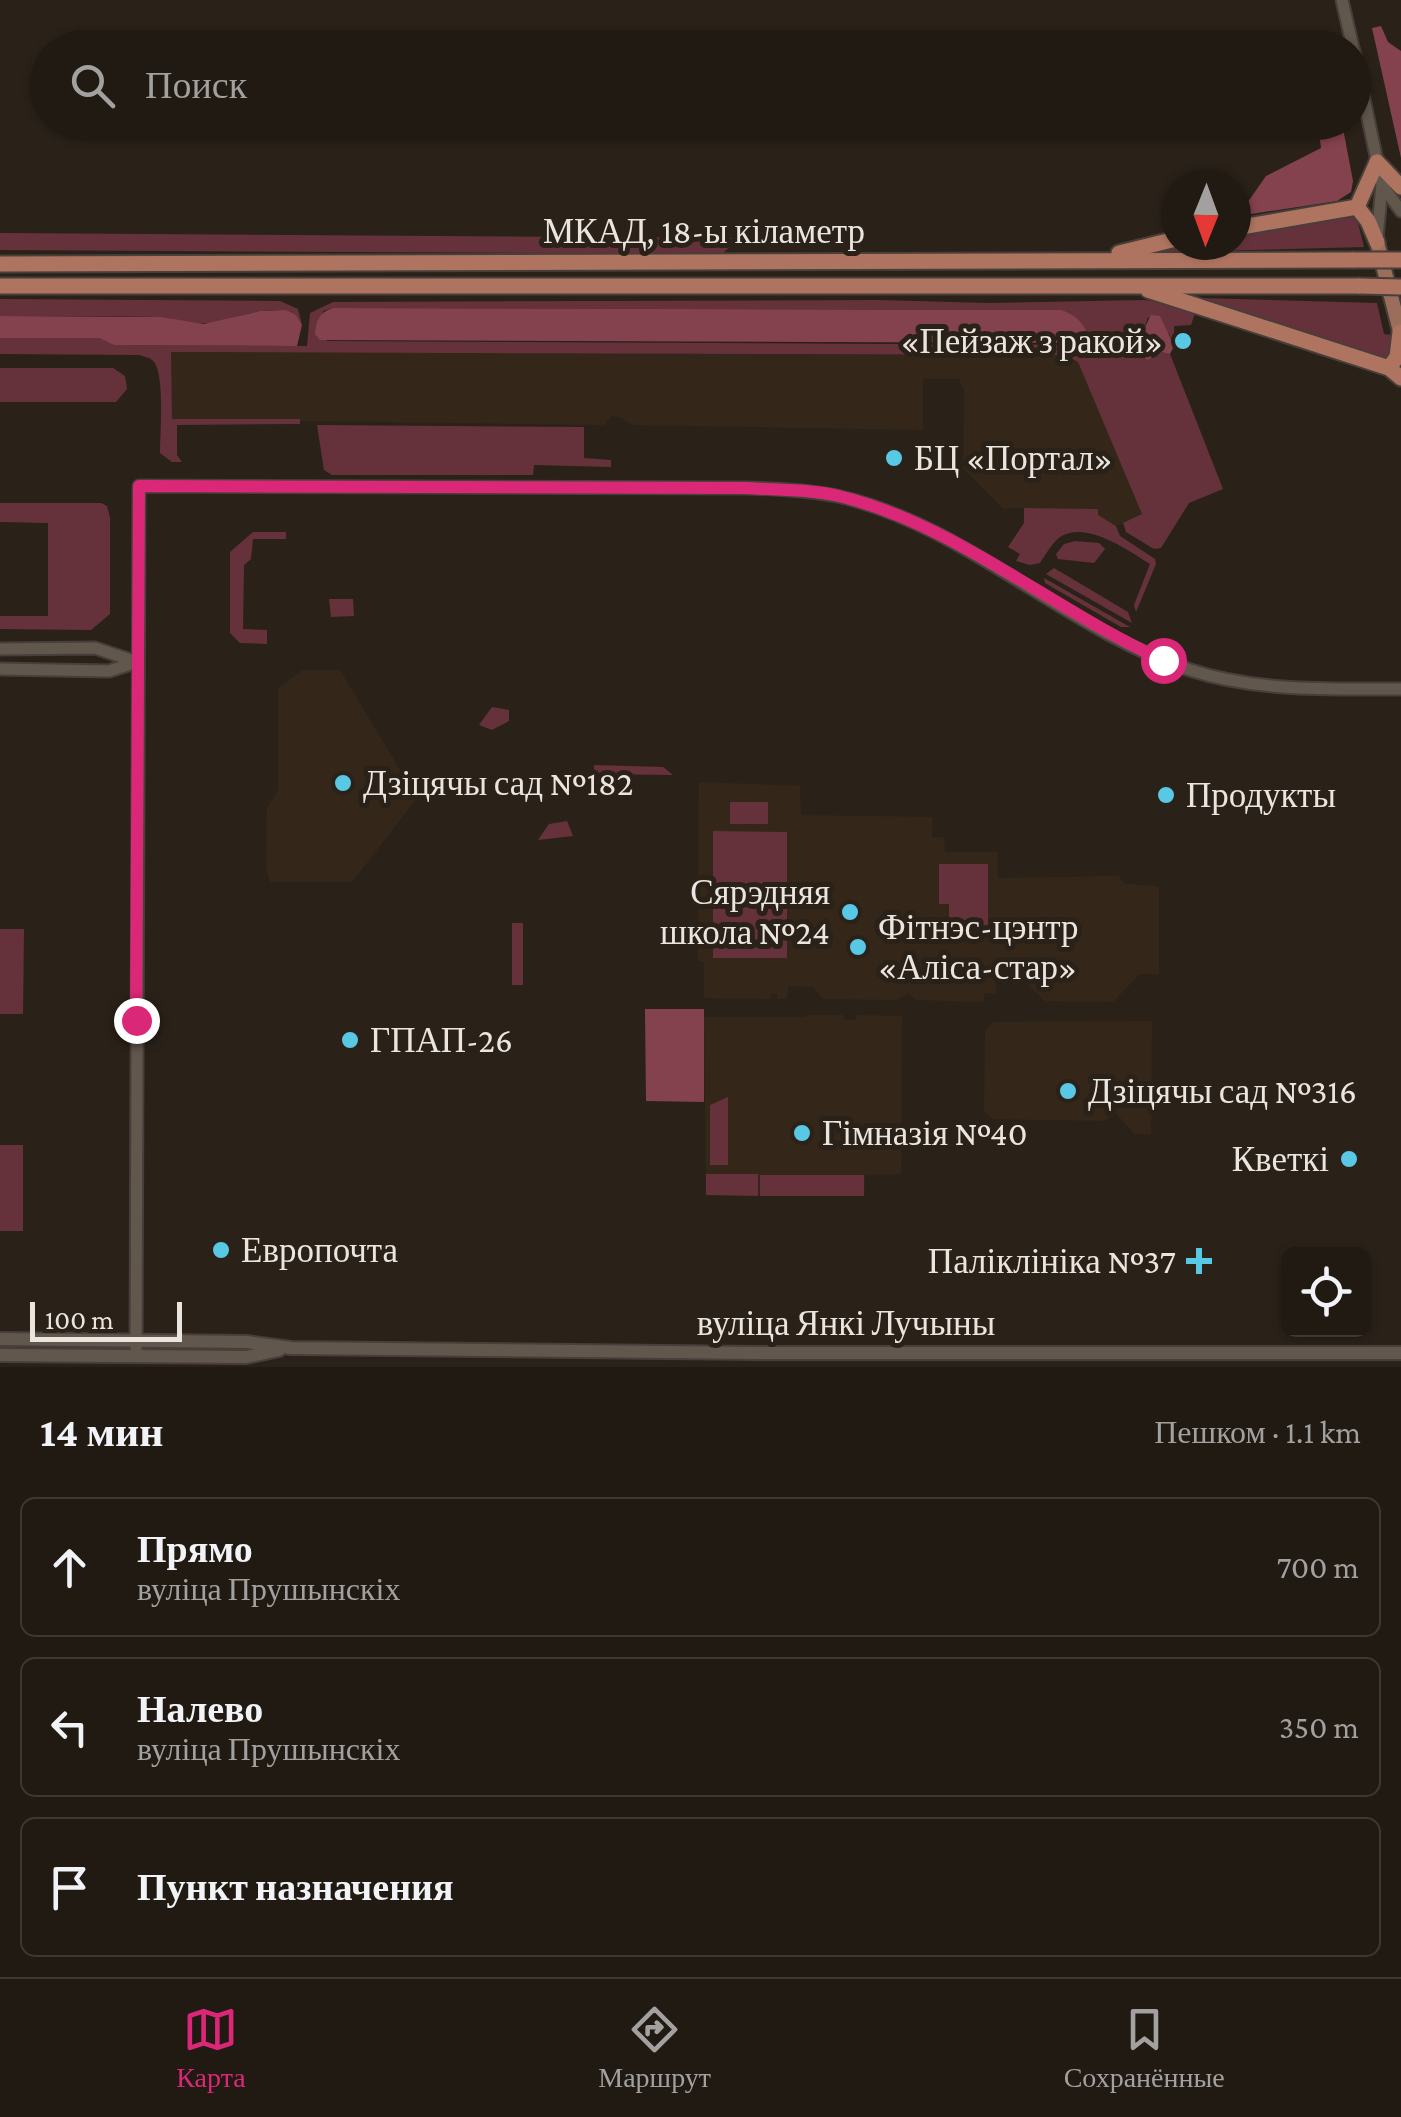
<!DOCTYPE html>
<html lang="ru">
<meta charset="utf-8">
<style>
:root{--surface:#201a13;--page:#28231c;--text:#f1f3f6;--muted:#a2a1a0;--line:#3d3833;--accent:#db2777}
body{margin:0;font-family:"Crimson Pro",serif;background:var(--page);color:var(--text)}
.controls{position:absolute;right:30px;bottom:30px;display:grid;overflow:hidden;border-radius:15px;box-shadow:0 2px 8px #0004}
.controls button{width:90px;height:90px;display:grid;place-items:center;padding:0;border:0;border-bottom:2px solid var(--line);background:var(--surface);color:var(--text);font:50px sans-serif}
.compass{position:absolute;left:1161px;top:170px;width:90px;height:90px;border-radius:50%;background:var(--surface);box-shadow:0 2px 8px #0004;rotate:181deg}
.scale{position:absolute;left:30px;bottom:25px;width:152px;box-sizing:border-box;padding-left:10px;border:5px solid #ebe5df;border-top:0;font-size:28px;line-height:35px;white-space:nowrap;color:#ebe5df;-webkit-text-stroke:8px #2a2219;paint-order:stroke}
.stop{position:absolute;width:30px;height:30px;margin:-22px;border:8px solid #db2777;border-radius:50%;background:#fff}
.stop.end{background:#db2777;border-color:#fff;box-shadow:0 2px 10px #0008}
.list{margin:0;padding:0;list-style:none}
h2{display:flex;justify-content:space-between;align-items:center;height:130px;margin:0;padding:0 40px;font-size:42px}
h2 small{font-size:32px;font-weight:400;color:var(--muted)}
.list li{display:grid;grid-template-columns:65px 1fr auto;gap:30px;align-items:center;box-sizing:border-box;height:140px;margin:0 20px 20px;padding:0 20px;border:2px solid var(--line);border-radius:15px}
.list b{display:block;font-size:38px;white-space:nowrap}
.list p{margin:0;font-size:32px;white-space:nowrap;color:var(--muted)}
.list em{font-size:32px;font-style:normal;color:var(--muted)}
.icon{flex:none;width:55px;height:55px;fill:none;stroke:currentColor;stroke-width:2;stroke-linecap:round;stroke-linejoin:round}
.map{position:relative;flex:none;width:1401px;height:1367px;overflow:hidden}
.search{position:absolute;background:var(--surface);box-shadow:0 2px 8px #0004;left:30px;right:30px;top:30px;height:110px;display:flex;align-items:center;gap:25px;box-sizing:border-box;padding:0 35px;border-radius:55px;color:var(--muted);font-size:38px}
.sheet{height:610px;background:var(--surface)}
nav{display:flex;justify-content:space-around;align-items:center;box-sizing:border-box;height:140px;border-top:2px solid var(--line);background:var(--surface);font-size:28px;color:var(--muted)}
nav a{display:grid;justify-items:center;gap:5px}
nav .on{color:var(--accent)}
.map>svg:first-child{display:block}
.built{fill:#342719}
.green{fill:#65323b;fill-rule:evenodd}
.forest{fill:#84424e}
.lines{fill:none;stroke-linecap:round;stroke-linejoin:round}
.tertiary-casing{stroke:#473f39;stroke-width:15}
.secondary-casing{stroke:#473f39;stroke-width:16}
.primary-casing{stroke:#473f39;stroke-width:18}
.trunk-casing{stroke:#473f39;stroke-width:19}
.tertiary{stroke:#61574d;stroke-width:11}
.secondary{stroke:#61574d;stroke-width:12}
.primary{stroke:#9b6d5b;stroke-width:14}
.trunk{stroke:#ae7460;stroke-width:15}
.trunk-bridge-casing{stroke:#473f39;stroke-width:19;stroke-linecap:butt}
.trunk-bridge{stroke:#ae7460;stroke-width:15}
.route{stroke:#db2777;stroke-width:12}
.poi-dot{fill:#59c8e4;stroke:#2a2219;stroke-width:4}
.labels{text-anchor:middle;stroke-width:10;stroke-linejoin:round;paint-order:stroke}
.street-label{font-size:35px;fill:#ebe5df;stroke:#2a2219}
.poi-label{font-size:35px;fill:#ebe5df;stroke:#2a2219;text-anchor:start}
</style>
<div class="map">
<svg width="1401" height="1367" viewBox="0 0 1401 1367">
<rect width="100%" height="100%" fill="#2a2219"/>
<g class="built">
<path d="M170,352L1066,355L1078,361L1143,515L1116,526L1097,516V509L1003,508L963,468L964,390L959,379H923V430L631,425L621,417L611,416L604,425L172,419Z"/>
<path d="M303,670H340L417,798L352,882H270L266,867L267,808L278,791V688Z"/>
<path d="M699,782L800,786L801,815L932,817V837H944L945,852H997L998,878L1118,876L1125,884L1159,886V974H1140L1113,1002L1045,1001L1017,974H996V994L984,993V1002L916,1000L908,993L897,1000L823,999L813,987L788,986L787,999H777V994H771L770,999L704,998V962L698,961Z"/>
<path d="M811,1015H843L844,1020H856V1015L902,1016L901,1174L865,1175L864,1196L706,1195L704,1017H803Z"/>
<path d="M1152,1021L1151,1134H1134L1116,1113L1105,1121L993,1119L984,1111L985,1031L992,1022Z"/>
</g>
<g class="green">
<path d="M1349,215L1357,219L1364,247L1143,253L1178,245H1236V233Z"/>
<path d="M0,233L739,238L722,254L0,250Z"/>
<path d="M1198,298L1377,303L1384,334L1390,335L1394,352L1389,360H1382Z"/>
<path d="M0,299L280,301L298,309L302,325C285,295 237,319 210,323C191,325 174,318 156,317C104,315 52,317 0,316Z"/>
<path d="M878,300L988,303L1144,300L1164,302L1195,313L1191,325L1174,326V346L1169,334L1148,317L1144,329L1133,341L1142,358H1153L1162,351L1170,354L1223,489L1189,503L1161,548L1154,549L1126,532L1123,523L1142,514L1078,362L1066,355L171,352L172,419H300V424L177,425V455L182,462H172L160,453C160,433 165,376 154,362C150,357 145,357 139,355L0,354V338H99L115,345L307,346L310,313L333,302ZM333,308L1061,310L1086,334L1089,345L327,341L323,311Z"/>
<path d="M0,368H113L125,376L127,389L116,402H0Z"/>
<path d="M317,425L584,427V458L611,460V467L534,465L533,475H332L324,470Z"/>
<path d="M0,503H101L107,506L110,518V614L91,630L0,629V616H48V523L0,522Z"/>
<path d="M1024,508L1098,509V515L1116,526L1120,536L1155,559L1156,564L1136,612L1134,605L1150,564C1129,551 1086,520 1060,537C1052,543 1046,554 1040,563L1030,565L1016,561L1020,554L1008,547L1024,523Z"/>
<path d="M253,532H286V539H253L251,559L244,565L243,629L267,630V644L240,643L230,633V552Z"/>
<path d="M1075,541L1099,543L1105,549L1094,563L1058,559L1056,554L1064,544Z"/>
<path d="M1054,568L1128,612L1132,623L1046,574Z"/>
<path d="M1044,578L1130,627H1121L1045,583Z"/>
<path d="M329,599H353L354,616L331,617Z"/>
<path d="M492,707L509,710V721L492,730L479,725Z"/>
<path d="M594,765L663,767L673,775L594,774Z"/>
<rect x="730" y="802" width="38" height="22"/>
<path d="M567,821L573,836L538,840L549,824Z"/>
<path d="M713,831L787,832V958H713Z"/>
<path d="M939,864H988V927H949V904H939Z"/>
<rect x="512" y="923" width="11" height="62"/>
<path d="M0,929H24L23,1014H0Z"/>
<path d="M728,1097V1165H710V1105Z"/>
<rect x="0" y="1145" width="23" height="86"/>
<path d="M706,1174H758V1196L706,1195Z"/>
<rect x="760" y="1175" width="104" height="21"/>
</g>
<g class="forest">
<path d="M1381,26L1388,42L1401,51V158L1372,28Z"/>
<path d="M1318,123H1342L1353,181L1351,192L1337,201L1238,216L1266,176L1321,148Z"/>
<path d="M333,308L1061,310C1077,315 1089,327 1089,345L1082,349L1077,343L320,340L315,334C316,320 320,312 333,308Z"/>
<path d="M286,310L296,315L302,325L297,346L114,345L99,338H0V316L161,317L204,324L260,311Z"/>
<path d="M1151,315L1160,316L1174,346L1170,354L1162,352L1147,360L1133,341V334L1144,329Z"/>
<path d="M645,1009H704V1102L646,1101Z"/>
</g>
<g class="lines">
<defs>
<g id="tertiary">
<path d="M1342,0L1353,48"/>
<path d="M1354,51L1382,185L1377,238"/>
<path d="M1382,185L1401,211"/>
<path d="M0,649L95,648L137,662"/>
<path d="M0,669L109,671L137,662"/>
<path d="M136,1355L139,486L746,488C776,489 807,490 837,496C965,524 1066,630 1190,670C1258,692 1331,689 1401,689"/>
</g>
<g id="secondary">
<path d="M0,1339L247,1342L291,1348L757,1353H1401"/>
<path d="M0,1355L246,1357L279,1350"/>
</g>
<path id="primary" d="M1377,242L1401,335"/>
<g id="trunk">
<path d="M1377,162L1401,187"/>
<path d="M1357,207L1368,221L1377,242"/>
<path d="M1236,228L1357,207L1377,162"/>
<path d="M1119,253L1176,239"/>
<path d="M0,264L1353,260"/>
<path d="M0,286H1360"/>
<path d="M1148,290L1389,368L1401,378"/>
<path d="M1389,368L1397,357L1400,332"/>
</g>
</defs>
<use href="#tertiary" class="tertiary-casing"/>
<use href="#secondary" class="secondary-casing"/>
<use href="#primary" class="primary-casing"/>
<use href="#trunk" class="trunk-casing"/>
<use href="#tertiary" class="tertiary"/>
<use href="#secondary" class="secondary"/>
<use href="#primary" class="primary"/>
<use href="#trunk" class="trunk"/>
<defs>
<g id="trunk-bridge">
<path d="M1353,260H1401"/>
<path d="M1360,286L1401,287"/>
</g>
</defs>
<use href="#trunk-bridge" class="trunk-bridge-casing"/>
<use href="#trunk-bridge" class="trunk-bridge"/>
</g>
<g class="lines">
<path class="route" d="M136,1020L139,486L746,488C777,490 809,489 839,496C955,524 1055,611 1163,660"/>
</g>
<g class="poi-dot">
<circle cx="1183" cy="341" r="10"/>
<circle cx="894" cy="458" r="10"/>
<circle cx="343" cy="783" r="10"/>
<circle cx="1166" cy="795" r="10"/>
<circle cx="850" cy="912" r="10"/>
<circle cx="858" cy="947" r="10"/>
<circle cx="350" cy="1040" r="10"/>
<circle cx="1068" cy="1091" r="10"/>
<circle cx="802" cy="1133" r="10"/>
<circle cx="1349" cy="1159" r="10"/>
<circle cx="221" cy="1250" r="10"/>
<path d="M1194 1246h10v10h10v10h-10v10h-10v-10h-10v-10h10z"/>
</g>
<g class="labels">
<g class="street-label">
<text x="704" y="243">МКАД, 18-ы кіламетр</text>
<text x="846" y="1335">вуліца Янкі Лучыны</text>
</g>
<g class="poi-label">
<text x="1163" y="353" text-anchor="end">«Пейзаж з ракой»</text>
<text x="914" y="470">БЦ «Портал»</text>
<text x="363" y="795">Дзіцячы сад №182</text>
<text x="1186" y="807">Продукты</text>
<text x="830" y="904" text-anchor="end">Сярэдняя<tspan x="830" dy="40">школа №24</tspan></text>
<text x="878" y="939">Фітнэс-цэнтр<tspan x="878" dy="40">«Аліса-стар»</tspan></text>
<text x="370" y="1052">ГПАП-26</text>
<text x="1088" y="1103">Дзіцячы сад №316</text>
<text x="822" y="1145">Гімназія №40</text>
<text x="1329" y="1171" text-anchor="end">Кветкі</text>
<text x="241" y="1262">Европочта</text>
<text x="1176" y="1273" text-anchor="end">Паліклініка №37</text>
</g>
</g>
</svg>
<div class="controls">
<button><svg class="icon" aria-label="locate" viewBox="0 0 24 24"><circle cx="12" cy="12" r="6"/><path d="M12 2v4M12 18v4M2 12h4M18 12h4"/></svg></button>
</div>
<svg class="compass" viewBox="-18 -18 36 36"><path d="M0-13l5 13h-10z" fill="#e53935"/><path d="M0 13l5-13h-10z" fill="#a2a1a0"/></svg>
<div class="scale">100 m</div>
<div class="stop" style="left:1163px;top:660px"></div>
<div class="stop end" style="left:136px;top:1020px"></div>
<div class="search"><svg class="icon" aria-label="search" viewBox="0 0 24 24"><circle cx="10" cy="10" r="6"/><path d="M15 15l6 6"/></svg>Поиск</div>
</div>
<section class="sheet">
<h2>14 мин<small>Пешком · 1.1 km</small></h2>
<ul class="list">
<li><svg class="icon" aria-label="ahead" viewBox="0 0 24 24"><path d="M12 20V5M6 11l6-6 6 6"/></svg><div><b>Прямо</b><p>вуліца Прушынскіх</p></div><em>700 m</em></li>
<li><svg class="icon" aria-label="left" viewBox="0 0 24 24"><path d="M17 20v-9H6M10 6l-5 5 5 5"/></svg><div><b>Налево</b><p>вуліца Прушынскіх</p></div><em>350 m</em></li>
<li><svg class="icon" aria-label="arrive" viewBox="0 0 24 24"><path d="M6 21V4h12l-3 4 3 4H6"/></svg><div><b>Пункт назначения</b></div></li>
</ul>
</section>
<nav>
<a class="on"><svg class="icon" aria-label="map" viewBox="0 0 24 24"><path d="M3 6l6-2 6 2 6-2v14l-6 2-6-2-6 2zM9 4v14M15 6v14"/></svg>Карта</a>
<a><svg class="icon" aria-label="directions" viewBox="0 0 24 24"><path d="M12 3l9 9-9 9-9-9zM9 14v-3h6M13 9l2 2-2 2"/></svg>Маршрут</a>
<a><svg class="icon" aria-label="saved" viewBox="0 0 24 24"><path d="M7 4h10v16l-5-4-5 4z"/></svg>Сохранённые</a>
</nav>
